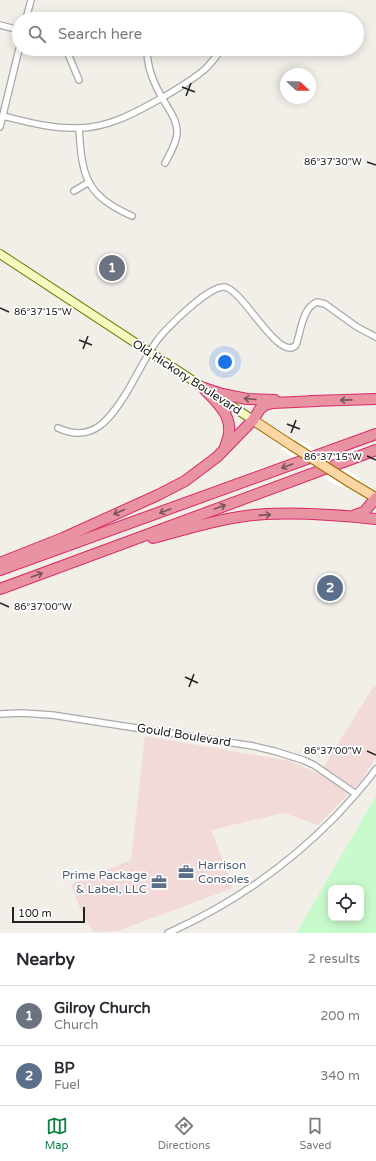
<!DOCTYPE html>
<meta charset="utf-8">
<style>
:root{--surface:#fff;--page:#f7f7f7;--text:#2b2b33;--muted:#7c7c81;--line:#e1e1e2;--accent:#0b8043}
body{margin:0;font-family:"Varela Round",sans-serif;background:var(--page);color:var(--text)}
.controls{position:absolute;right:12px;bottom:12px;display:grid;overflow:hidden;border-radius:8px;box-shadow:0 2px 10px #0003}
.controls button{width:36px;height:36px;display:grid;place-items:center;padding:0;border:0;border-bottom:1px solid var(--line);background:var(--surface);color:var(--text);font:20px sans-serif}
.compass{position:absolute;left:280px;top:68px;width:36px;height:36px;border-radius:50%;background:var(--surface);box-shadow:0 2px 10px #0003;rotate:112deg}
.scale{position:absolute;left:12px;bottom:10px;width:73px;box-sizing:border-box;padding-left:4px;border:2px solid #222;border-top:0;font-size:11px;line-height:14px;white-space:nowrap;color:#222;-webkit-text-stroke:3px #fff;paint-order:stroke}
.you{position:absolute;left:225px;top:362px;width:14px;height:14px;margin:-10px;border:3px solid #fff;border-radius:50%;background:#1a73e8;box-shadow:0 0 0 6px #1a73e833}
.badge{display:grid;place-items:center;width:26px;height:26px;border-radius:50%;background:var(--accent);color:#fff;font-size:13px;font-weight:700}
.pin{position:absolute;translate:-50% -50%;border:2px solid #fff;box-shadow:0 1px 4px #0006}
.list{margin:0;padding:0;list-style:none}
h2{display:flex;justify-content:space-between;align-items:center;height:52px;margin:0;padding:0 16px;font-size:17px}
h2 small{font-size:13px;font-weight:400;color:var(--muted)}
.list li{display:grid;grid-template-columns:26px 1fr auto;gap:12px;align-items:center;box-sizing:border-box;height:60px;padding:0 16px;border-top:1px solid var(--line)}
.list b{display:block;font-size:15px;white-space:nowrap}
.list p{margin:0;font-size:13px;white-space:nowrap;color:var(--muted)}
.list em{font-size:13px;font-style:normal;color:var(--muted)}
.icon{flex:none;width:22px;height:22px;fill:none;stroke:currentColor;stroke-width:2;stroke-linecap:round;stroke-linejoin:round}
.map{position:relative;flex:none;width:376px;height:933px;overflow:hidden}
.search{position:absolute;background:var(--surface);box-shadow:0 2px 10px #0003;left:12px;right:12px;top:12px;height:44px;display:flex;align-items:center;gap:10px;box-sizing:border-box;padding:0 14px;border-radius:22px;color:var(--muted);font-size:15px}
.sheet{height:172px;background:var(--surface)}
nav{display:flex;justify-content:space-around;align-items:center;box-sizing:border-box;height:56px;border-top:1px solid var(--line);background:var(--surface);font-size:11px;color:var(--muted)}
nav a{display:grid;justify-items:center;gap:2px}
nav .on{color:var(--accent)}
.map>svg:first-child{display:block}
.commercial{fill:#f2dad9}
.park{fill:#c8facc;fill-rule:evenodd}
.pier{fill:#fff}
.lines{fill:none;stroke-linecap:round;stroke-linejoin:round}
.street-casing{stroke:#a9a9a9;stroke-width:8}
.secondary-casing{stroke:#707d05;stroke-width:10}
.primary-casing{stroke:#a06b00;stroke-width:11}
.highway-casing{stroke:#dc2a67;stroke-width:12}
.street{stroke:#fff;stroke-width:5.5}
.secondary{stroke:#f7fabf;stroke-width:8}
.primary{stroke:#fcd6a4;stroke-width:9}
.highway{stroke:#e892a2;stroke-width:10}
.primary-bridge-casing{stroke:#a06b00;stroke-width:11;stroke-linecap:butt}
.primary-bridge{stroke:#fcd6a4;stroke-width:9}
.oneway{stroke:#7b545c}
.ticks{fill:none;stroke:#222;stroke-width:1.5}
.labels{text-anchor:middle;stroke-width:3.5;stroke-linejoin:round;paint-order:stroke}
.street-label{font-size:12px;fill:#222;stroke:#fff}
.service-label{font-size:12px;fill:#4e5e75;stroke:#fff;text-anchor:start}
.ticks-label{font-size:10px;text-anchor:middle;fill:#222;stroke:#fff;stroke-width:3.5;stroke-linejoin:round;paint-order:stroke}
</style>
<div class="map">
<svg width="376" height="933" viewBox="0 0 376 933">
<rect width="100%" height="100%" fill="#f2efe9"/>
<path class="commercial" d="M374,686L376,687V757L362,780L318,825L284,813L211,830L233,888L118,931L94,932L83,916L71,884L131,860L145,736L290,761L319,774Z"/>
<path class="park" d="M376,796V933H296ZM331,888H361V918H331Z"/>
<path class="pier" d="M302,441L361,479L339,487L280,449Z"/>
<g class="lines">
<defs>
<g id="street">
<path d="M26,19L31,0"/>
<path d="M0,25L19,30"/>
<path d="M66,49L79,80"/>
<path d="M147,49C147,66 152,79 160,94C166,106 178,119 177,134C176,144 170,154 165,163"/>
<path d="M3,116C28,122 52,129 78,128C107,128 133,114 158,100C174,91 190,82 204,70C211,64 216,56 222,49"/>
<path d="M0,127L19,49"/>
<path d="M79,128C82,176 85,195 132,216"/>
<path d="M74,191L89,182"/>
<path d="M58,428C93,444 110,419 127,392C137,375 145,358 156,342C162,333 171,325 179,317C189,308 210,288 223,287C241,285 279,364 296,345C301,332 302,308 317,302L325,304L357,327L376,337"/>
<path d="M0,714L21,713L52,715L253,746L274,751L303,760L314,765L356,794"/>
<path d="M168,933C231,905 287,866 335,817C349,802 364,786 376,769"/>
</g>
<path id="secondary" d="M0,254L253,420"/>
<g id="primary">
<path d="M253,420L291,445"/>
<path d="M351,483L376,498"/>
</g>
<g id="highway">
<path d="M204,388L222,394L247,399L275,400"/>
<path d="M205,390C222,407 237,421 225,447"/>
<path d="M311,401L376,399"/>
<path d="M355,515L364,512L376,498"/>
<path d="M153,538C190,528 228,516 266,514C303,512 340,515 376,519"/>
<path d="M0,563L63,538L158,495L185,481L217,457L253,420L260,409L265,405L273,403L317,401"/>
<path d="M0,570L376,434"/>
<path d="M0,589L376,450"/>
</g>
</defs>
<use href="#street" class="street-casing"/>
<use href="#secondary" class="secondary-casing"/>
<use href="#primary" class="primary-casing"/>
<use href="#highway" class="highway-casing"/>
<use href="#street" class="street"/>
<use href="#secondary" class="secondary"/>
<use href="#primary" class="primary"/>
<use href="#highway" class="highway"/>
<defs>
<path id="primary-bridge" d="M291,445L351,483"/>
</defs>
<use href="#primary-bridge" class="primary-bridge-casing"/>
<use href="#primary-bridge" class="primary-bridge"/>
</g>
<defs><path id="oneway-shaft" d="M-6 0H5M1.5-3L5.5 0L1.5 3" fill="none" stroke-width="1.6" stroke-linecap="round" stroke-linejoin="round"/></defs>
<g class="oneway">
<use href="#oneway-shaft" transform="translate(250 399) rotate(-175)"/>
<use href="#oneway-shaft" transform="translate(346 400) rotate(179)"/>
<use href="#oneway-shaft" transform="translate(287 466) rotate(160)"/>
<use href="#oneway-shaft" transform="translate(220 507) rotate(-20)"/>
<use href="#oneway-shaft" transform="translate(165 511) rotate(160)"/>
<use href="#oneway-shaft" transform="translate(119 512) rotate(156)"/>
<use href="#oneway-shaft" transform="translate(265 515) rotate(-4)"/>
<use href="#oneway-shaft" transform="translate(37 575) rotate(-20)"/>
</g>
<path class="ticks" d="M182,87L195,92M186,96L191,83M367,162L376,165M0,308L9,312M79,340L92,345M83,349L88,336M287,424L300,429M291,433L296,420M367,456L376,460M0,603L9,607M185,677L198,683M189,687L194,674M367,751L376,755"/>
<defs>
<symbol id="office-bare" viewBox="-9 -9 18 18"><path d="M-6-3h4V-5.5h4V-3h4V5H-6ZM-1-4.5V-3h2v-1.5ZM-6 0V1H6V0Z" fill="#5c6f8a" stroke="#fff" stroke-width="2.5" paint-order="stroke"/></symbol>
</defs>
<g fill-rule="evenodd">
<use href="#office-bare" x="175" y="861" width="22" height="22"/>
<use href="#office-bare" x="148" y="871" width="22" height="22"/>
</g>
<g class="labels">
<g class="street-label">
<text transform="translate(187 377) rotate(33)" y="4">Old Hickory Boulevard</text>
<text transform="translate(184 735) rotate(9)" y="4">Gould Boulevard</text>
</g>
<g class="service-label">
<text x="198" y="869">Harrison<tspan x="198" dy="14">Consoles</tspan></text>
<text x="147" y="879" text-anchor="end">Prime Package<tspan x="147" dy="14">&amp; Label, LLC</tspan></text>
</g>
</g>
<g class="ticks-label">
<text x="333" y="165">86°37'30"W</text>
<text x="43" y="315">86°37'15"W</text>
<text x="333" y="460">86°37'15"W</text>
<text x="43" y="610">86°37'00"W</text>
<text x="333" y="754">86°37'00"W</text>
</g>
</svg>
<div class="controls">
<button><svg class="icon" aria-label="locate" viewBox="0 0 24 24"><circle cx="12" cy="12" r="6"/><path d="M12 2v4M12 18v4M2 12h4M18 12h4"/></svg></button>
</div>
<svg class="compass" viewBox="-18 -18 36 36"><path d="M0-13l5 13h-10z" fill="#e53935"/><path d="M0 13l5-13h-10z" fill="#7c7c81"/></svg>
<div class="scale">100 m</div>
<div class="you"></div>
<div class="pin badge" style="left:112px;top:268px;background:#6b7280">1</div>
<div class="pin badge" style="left:330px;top:588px;background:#5c6f8a">2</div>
<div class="search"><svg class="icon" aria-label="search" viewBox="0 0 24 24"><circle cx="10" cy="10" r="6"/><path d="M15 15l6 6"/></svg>Search here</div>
</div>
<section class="sheet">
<h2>Nearby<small>2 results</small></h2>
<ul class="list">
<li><span class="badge" style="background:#6b7280">1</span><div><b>Gilroy Church</b><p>Church</p></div><em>200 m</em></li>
<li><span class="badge" style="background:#5c6f8a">2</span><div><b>BP</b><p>Fuel</p></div><em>340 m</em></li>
</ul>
</section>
<nav>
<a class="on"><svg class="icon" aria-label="map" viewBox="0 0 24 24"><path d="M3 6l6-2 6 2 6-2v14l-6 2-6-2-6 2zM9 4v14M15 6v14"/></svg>Map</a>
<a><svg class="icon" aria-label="directions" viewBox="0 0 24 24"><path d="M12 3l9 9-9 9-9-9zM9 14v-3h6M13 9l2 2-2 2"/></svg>Directions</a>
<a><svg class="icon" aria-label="saved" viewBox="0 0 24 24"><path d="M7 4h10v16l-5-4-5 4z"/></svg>Saved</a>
</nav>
